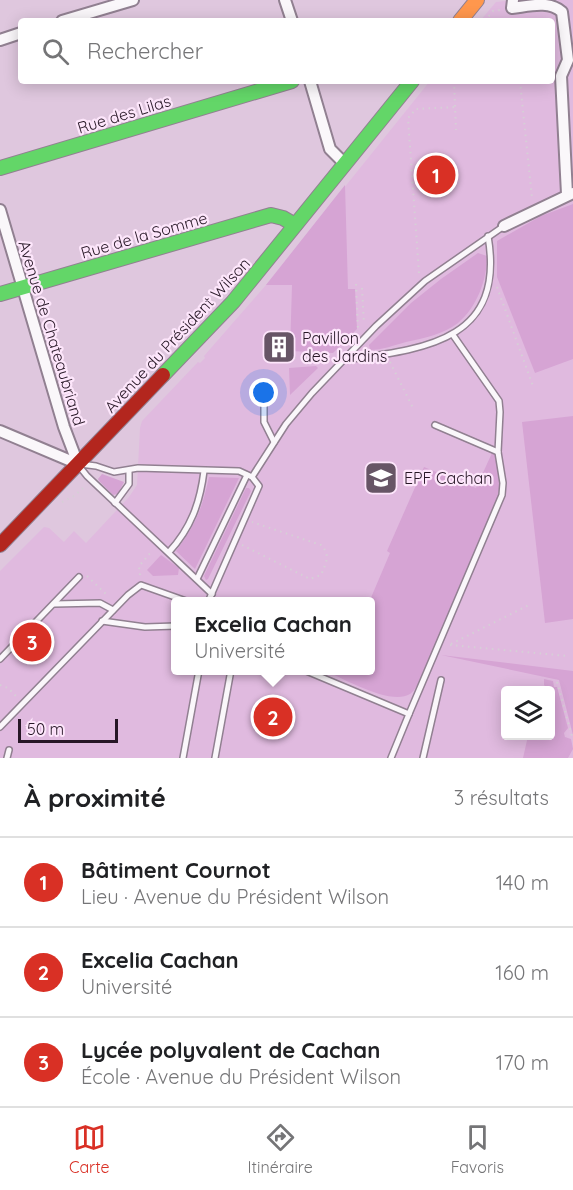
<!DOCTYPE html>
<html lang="fr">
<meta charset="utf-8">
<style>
:root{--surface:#fff;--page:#f2f2f2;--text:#202124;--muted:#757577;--line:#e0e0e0;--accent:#d93025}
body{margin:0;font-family:Quicksand,sans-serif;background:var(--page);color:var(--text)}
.controls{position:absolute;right:18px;bottom:18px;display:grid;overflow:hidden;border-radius:6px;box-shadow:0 3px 15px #0003}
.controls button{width:54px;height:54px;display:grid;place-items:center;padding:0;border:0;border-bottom:2px solid var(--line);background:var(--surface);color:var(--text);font:30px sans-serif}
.scale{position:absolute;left:18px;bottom:15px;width:100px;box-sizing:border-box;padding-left:6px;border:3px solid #271726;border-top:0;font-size:16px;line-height:21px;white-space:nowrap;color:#271726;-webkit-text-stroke:4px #fde6fb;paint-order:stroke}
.you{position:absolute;left:264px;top:393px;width:21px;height:21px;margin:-15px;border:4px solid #fff;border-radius:50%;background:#1a73e8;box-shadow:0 0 0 9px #1a73e833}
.badge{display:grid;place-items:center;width:39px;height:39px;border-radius:50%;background:var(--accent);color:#fff;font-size:20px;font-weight:700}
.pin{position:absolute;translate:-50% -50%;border:3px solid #fff;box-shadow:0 2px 6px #0006}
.popup{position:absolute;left:171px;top:597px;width:204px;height:78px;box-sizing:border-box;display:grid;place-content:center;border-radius:6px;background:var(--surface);filter:drop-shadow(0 2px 4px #0005);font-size:20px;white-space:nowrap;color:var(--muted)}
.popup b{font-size:22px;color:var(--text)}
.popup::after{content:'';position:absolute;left:50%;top:100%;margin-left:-12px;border:12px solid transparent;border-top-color:var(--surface)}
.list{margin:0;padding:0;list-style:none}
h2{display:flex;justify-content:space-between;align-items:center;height:78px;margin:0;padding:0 24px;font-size:26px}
h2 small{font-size:20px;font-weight:400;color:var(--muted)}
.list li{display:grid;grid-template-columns:39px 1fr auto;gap:18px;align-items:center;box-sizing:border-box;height:90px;padding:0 24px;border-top:2px solid var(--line)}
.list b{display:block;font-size:22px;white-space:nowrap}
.list p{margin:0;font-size:20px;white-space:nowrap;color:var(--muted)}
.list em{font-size:20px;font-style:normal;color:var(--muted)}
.icon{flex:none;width:33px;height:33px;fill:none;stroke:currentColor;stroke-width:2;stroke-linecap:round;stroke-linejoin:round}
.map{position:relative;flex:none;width:573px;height:758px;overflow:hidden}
.search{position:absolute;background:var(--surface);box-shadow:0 3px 15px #0003;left:18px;right:18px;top:18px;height:66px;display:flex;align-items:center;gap:15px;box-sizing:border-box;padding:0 21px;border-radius:6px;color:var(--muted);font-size:22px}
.sheet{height:348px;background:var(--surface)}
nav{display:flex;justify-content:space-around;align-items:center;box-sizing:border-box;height:84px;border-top:2px solid var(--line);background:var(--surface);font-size:16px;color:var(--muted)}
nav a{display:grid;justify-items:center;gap:3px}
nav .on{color:var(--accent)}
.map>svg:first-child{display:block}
.built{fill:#e0badf;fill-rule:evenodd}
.green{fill:#d6a4d4}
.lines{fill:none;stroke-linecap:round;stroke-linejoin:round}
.lane-casing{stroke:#918091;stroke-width:8}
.street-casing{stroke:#918091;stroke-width:14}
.fast-casing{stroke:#918091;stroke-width:16}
.slow-casing{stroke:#918091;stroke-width:16}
.jam-casing{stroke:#918091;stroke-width:16}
.path{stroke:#d6cfd6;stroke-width:2;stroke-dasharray:1.5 4.5;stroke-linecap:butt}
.lane{stroke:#faf7fa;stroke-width:5}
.street{stroke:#faf7fa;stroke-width:10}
.fast{stroke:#63d668;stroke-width:14}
.slow{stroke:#ff974d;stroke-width:14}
.jam{stroke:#b3261e;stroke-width:14}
.labels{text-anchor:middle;stroke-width:4.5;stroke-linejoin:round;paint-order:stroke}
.street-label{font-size:16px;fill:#271726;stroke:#fde6fb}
.poi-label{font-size:16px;fill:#271726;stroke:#fde6fb;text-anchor:start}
</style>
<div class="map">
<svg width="573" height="758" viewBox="0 0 573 758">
<rect width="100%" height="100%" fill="#dfc7de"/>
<path class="built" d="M514,0H573V758H0V571L44,527L49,528L64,542L74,531L86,543L129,497L137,485L140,428L142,421L198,362L200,363L205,358L204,356L266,285L430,81H552V21H480L496,2ZM176,602H370V670H176ZM506,690H550V736H506Z"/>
<g class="green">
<path d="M345,185L348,289H355L357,329L333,353L290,351L292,285H266Z"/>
<path d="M573,204V359L535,373L497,277V241L541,216Z"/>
<path d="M478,253L487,256C487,280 477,307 458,323C444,334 424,338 406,342C395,345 382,350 370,350L369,345L411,303L441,279Z"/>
<path d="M316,366L318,368L290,395L289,368Z"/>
<path d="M573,416V619L545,623L522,422Z"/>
<path d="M492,453H495C500,468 501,485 497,500L423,675C419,681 416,690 410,694C391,706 345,679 325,671L370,670V602L367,601L370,600L390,553L387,551L424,467L476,488Z"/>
<path d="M102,474L124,482L118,494L113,495L99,481L98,479Z"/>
<path d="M209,477L239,478L195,569L176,551C196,524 202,509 209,477Z"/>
<path d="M246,488H249L251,491L208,579L206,580L204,576Z"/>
<path d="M161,555L179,568L178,575L153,576L147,570Z"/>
<path d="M441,655L573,671V735L559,680Z"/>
<path d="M544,679L553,681L554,687H557L568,728L564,733L565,737L571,739L573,749L568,758H523L528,736H550V690H548L544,685Z"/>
</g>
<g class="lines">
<defs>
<g id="lane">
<path d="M453,335L499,401L500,412L498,452"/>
<path d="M345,360C425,349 506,341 488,236"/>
<path d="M264,385V422L274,442"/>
<path d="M80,464L96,466L114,472L138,468L239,471L252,477L259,486L208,602"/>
<path d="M79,466L87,476L212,594"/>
<path d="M252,477L286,424L312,393L376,326L425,281L504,226"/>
<path d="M115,503L129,484V470"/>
<path d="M169,552C191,528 200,503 204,471"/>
<path d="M197,579L247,475"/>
<path d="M54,604L100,603L113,610"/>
<path d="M102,621L145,627L176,626"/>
<path d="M0,659L79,577"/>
<path d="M304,670L409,714L502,495L503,483L498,452L435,425"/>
<path d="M0,727L128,595L141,585L189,602"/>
<path d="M7,758L9,750"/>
<path d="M183,758L199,670"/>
<path d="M215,758L231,670"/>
<path d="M391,758L409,714"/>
<path d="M423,758L441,680"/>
</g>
<g id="street">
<path d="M285,0L292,21"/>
<path d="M513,0L512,8C529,6 549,0 562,12L568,60L561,76L567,194"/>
<path d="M62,21L133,0"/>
<path d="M0,40L21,33"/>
<path d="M310,81L330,149L345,164"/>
<path d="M0,210L64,427L78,464"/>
<path d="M504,226L573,193"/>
<path d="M0,431L78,464"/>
</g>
<g id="fast">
<path d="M0,168L292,81"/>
<path d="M0,294L271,215L283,218L295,225"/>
<path d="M163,375L233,302L412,81"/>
</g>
<path id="slow" d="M460,21L477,0"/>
<path id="jam" d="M0,545L163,375"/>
</defs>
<use href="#lane" class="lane-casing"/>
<use href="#street" class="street-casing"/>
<use href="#fast" class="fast-casing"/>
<use href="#slow" class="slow-casing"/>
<use href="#jam" class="jam-casing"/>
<g class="path">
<path d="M485,21L493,11L501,10"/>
<path d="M454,81L456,130"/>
<path d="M520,81L532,198"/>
<path d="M419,273L408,118L416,109L456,107"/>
<path d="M356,284L358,331"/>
<path d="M497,287L533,386"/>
<path d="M362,288L364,324"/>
<path d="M294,358H320L328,363"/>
<path d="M390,362L413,408"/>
<path d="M62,502L74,496L84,487"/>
<path d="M242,545L310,579L321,575C326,563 331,555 321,545L252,522"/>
<path d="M140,575L139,566L152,551"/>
<path d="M87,576L107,595"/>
<path d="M451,644L529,605"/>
<path d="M450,645L568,656"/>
<path d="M557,682L573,740"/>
<path d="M0,685L8,688L17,697"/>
</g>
<use href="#lane" class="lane"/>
<use href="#street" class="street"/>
<use href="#fast" class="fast"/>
<use href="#slow" class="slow"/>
<use href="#jam" class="jam"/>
</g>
<defs>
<symbol id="building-square" viewBox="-11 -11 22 22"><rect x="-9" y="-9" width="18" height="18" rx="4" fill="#675566" stroke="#fde6fb"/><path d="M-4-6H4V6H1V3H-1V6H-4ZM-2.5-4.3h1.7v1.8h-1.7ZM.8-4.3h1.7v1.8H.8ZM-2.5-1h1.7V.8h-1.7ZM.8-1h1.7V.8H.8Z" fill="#fff"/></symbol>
<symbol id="university-square" viewBox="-11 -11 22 22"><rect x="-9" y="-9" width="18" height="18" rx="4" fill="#675566" stroke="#fde6fb"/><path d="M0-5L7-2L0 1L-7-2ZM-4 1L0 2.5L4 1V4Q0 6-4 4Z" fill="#fff"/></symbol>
</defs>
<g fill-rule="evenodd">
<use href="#building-square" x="260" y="328" width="38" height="38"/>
<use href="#university-square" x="362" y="459" width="38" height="38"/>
</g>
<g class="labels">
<g class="street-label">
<text transform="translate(124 114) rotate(-17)" y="6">Rue des Lilas</text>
<text transform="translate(144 235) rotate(-16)" y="6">Rue de la Somme</text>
<text transform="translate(52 333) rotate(73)" y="6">Avenue de Chateaubriand</text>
<text transform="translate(177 335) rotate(-47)" y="6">Avenue du Président Wilson</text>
</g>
<g class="poi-label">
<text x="302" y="344">Pavillon<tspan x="302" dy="18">des Jardins</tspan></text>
<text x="404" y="484">EPF Cachan</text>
</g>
</g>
</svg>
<div class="controls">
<button><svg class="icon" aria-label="layers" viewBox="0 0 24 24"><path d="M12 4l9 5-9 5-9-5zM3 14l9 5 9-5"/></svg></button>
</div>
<div class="scale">50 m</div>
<div class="you"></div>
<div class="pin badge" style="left:436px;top:175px">1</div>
<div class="pin badge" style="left:273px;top:717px">2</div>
<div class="popup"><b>Excelia Cachan</b>Université</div>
<div class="pin badge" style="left:32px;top:642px">3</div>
<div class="search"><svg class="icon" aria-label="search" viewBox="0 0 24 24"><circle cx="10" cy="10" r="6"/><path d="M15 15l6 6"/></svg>Rechercher</div>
</div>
<section class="sheet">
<h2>À proximité<small>3 résultats</small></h2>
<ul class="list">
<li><span class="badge">1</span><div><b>Bâtiment Cournot</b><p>Lieu · Avenue du Président Wilson</p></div><em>140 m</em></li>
<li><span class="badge">2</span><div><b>Excelia Cachan</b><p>Université</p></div><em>160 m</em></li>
<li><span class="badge">3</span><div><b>Lycée polyvalent de Cachan</b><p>École · Avenue du Président Wilson</p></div><em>170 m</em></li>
</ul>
</section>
<nav>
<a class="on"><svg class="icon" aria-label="map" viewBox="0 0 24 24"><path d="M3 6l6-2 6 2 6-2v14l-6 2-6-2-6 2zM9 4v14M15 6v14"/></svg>Carte</a>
<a><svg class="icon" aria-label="directions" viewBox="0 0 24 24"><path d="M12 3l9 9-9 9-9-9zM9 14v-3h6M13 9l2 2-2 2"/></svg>Itinéraire</a>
<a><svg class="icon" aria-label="saved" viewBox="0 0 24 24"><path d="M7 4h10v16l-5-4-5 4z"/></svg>Favoris</a>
</nav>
